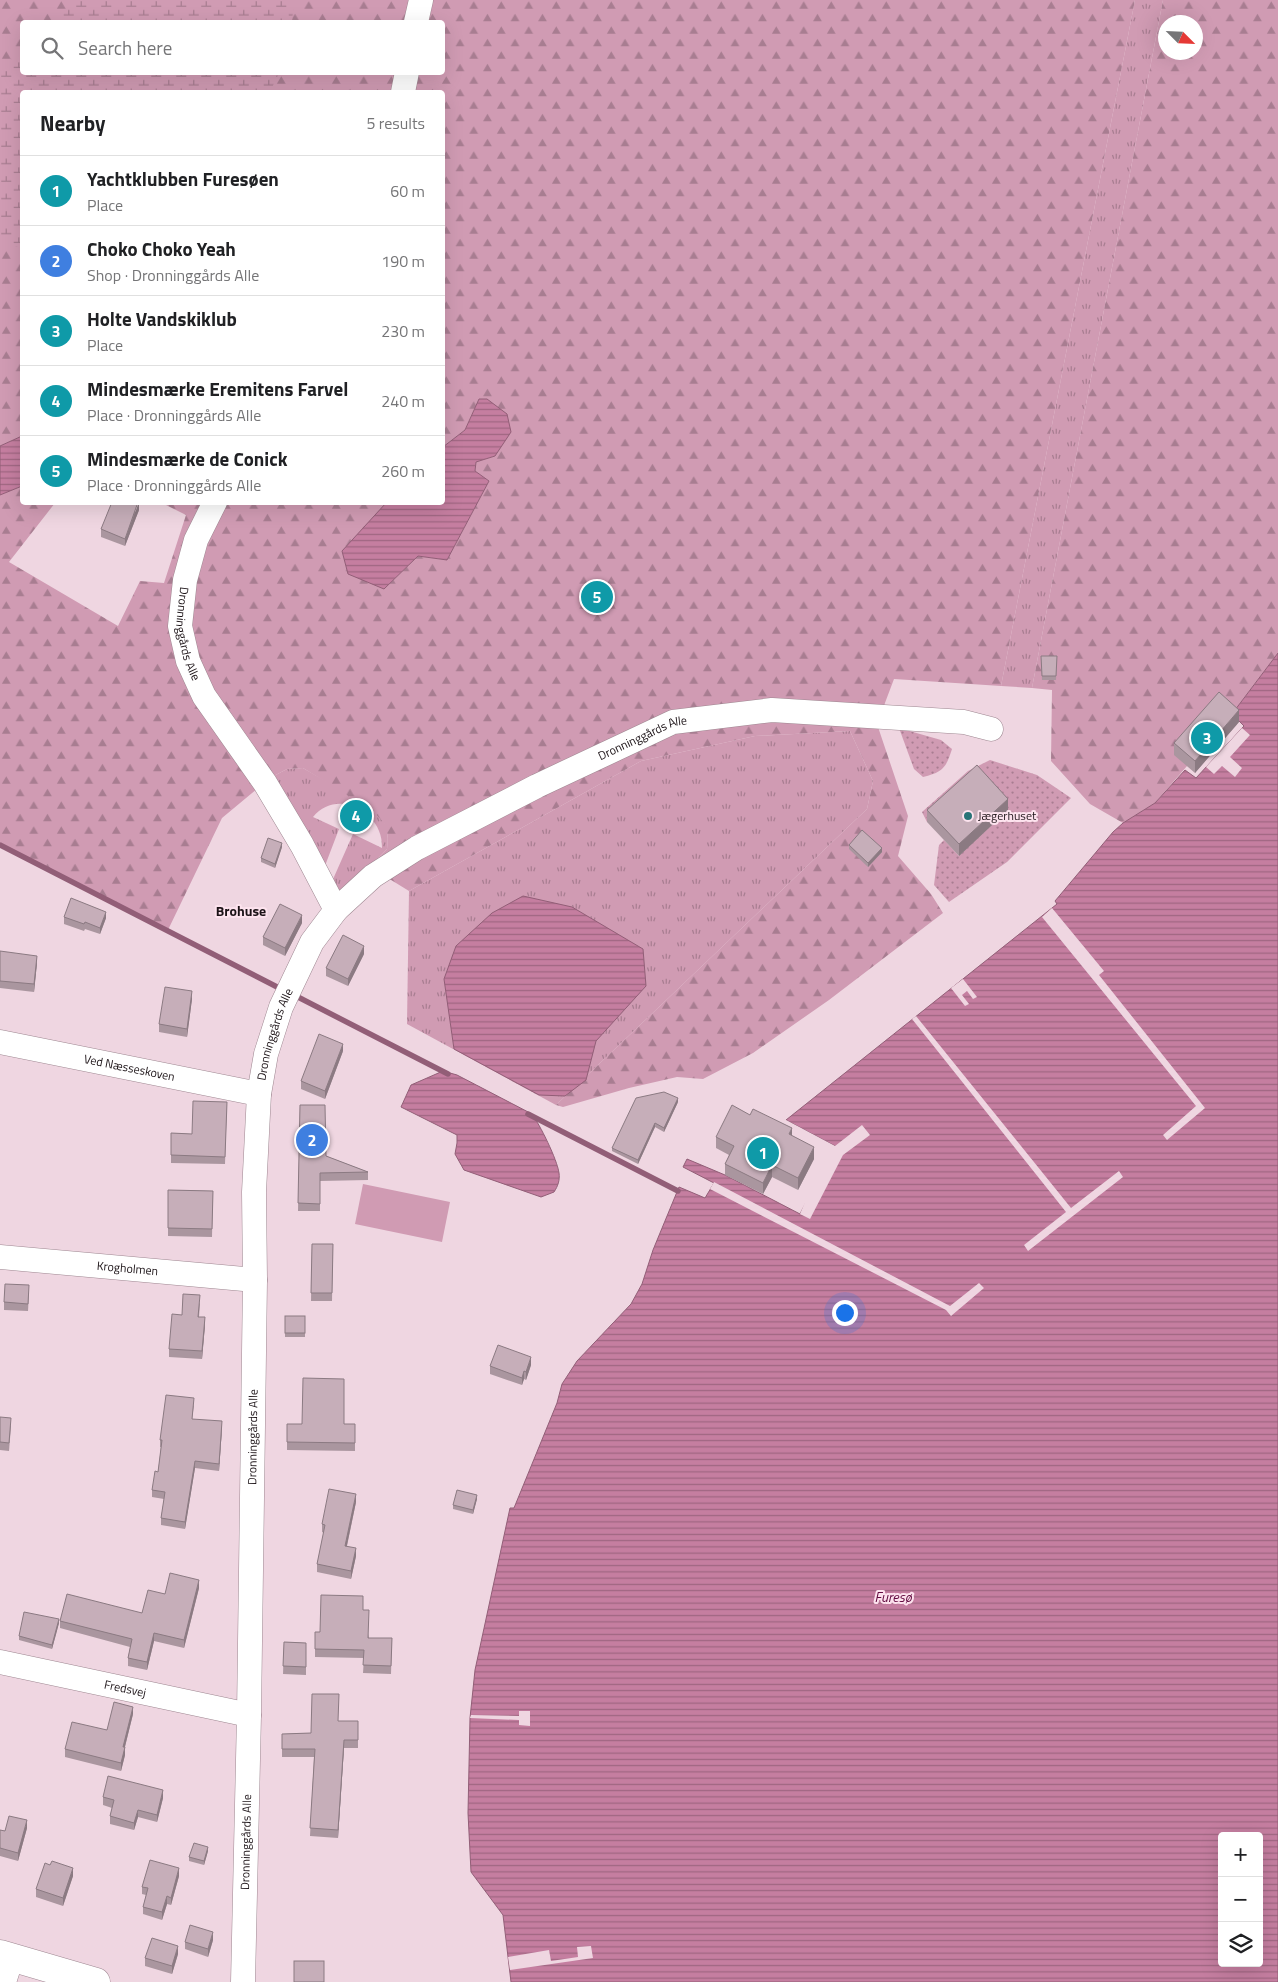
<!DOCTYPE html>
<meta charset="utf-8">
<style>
:root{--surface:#fff;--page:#f6f6f6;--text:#202124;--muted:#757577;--line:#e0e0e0;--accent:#297477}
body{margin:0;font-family:"Titillium Web",sans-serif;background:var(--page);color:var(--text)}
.controls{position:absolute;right:15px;bottom:15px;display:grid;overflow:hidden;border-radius:5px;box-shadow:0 5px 20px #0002}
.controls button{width:45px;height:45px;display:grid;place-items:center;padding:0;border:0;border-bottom:1px solid var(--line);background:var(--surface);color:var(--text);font:25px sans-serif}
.compass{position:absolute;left:1158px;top:15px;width:45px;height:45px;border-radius:50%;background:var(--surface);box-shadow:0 5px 20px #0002;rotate:114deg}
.you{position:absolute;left:844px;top:1312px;width:18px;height:18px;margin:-12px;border:4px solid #fff;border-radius:50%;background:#1a73e8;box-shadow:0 0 0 8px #1a73e833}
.badge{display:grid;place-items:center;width:32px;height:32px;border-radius:50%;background:var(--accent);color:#fff;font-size:16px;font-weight:700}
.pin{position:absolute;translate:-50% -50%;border:2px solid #fff;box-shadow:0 1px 5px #0006}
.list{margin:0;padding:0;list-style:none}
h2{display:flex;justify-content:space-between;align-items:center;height:65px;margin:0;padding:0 20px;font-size:21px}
h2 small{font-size:16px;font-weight:400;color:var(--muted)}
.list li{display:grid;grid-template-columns:32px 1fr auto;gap:15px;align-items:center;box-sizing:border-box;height:70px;padding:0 20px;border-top:1px solid var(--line)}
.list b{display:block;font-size:19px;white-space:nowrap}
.list p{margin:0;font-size:16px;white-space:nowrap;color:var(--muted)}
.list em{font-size:16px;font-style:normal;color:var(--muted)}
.icon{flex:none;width:28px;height:28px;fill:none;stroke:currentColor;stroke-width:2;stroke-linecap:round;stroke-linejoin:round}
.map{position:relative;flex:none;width:1278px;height:1982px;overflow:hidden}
.search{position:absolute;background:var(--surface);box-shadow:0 5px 20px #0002;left:20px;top:20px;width:425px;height:55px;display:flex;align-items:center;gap:12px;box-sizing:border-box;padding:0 18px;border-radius:5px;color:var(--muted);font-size:19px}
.panel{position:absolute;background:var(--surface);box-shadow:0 5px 20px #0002;left:20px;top:90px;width:425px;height:415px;border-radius:5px}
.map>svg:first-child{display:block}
.grass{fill:url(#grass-tufts)}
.forest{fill:url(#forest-firs);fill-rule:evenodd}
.wetland{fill:url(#wetland-marsh)}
.park{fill:url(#park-dots)}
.pitch{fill:#d09bb3}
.water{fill:url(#water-rules);stroke:#925e77;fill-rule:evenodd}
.pier{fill:#efd6e1}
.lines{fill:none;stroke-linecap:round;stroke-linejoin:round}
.stream{stroke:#925e77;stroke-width:5.5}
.minor-casing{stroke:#9e8791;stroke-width:25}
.tertiary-casing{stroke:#9e8791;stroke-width:29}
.minor{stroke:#fff;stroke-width:24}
.tertiary{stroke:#fff;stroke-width:28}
.wall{fill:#aa969f}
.shaded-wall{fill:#8b7a82}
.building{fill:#c6aeb9;stroke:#8b7a82}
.poi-dot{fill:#297477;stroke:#fde3ee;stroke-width:2}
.labels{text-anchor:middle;stroke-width:4;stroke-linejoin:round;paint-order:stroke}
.street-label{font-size:12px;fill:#1c1317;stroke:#fde3ee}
.poi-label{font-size:12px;fill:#1c1317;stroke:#fde3ee;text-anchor:start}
.neighbourhood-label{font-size:14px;font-weight:bold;fill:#1c1317;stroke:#fde3ee}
.water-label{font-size:14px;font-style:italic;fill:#620b40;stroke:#fde3ee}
</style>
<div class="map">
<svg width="1278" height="1982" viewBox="0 0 1278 1982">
<defs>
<pattern id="grass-tufts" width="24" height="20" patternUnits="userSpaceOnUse" patternTransform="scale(1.25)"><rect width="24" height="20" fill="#d09bb3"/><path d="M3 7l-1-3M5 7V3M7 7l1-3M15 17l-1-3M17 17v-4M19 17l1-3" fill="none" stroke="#a87d91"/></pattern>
<pattern id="forest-firs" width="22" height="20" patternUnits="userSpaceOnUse" patternTransform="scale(1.25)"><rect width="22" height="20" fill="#d09bb3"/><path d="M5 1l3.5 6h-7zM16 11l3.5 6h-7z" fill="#a87d91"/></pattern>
<pattern id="wetland-marsh" width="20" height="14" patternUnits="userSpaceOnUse" patternTransform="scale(1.25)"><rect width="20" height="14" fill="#d09bb3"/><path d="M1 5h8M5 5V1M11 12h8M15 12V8" fill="none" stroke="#a87d91"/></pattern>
<pattern id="park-dots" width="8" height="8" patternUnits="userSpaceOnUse" patternTransform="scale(1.25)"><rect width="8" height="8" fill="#d09bb3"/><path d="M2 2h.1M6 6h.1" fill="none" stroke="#a87d91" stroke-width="1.8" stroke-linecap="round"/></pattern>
<pattern id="water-rules" width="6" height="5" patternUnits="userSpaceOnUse" patternTransform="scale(1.25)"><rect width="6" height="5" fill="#c57ea0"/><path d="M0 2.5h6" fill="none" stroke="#9f6681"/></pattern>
</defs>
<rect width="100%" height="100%" fill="#efd6e1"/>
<g class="grass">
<path d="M1135,0H1163L1032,688L1001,686Z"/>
<path d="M850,731L873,781L867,809L556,1105L407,1024L409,891L641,761L755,736Z"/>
<path d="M303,768C321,779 374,806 384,822C389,830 388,840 387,849L340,898L330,886L353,834L382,848C384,812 337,787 313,817L339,829L323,871L270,778L287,769Z"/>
</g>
<g class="forest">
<path d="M0,0H1135L1001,686L894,679L877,724L908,816L898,856L931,894L943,913L829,1000L753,1053L703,1079L677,1077L629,1088L563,1107L556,1105L867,809L873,781L850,731L755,736L641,761L409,891L370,867L387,849L388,836L384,823L373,811L303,768L287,769L270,778L222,818L167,932L0,847V495L22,486V502L55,503L9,562L118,626L140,581L164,583L186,515L162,503H386L383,506L384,589L418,556L447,560L489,481L475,471L476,462L495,456L479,399L465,430L443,447L442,92H22V436L0,446ZM22,22H442V72H22Z"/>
<path d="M1163,0H1278V653L1232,714L1155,803L1123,823L1090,804L1051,761L1052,690L1032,688ZM1166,22H1196V52H1166Z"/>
</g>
<g class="wetland">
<path d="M76,0H294L292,22H56Z"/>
<path d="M22,51V72L279,73L270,92H22V248L0,242V73L13,57Z"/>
</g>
<g class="park">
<path d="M899,728L941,740L952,749C946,768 943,772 923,777L914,769Z"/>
<path d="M990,760L1037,775L1071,798L1007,862L949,902L934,885L939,845L944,840L959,856L977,777L927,822L922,812L968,771Z"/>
</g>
<path class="pitch" d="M363,1184L450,1202L442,1242L355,1224Z"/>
<g class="water">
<path d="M479,399H487L507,414L511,432L495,456L476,462L475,471L489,481L447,560L418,556L384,589L348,574L342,551L386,503L442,502L443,447L465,430Z"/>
<path d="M22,436V486L0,495V446Z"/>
<path d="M1278,653V1982H511L503,1915L471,1872L468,1813L470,1718L475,1670L510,1508H514L557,1403L562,1384L577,1361L631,1304L642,1284L653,1250L679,1187L705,1198L714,1183L683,1167L687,1159L725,1175L800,1214L835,1146L786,1120L1057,904L1055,901L1113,832L1123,823L1155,803L1185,770L1196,778L1244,726L1232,714ZM1222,1836H1259V1963H1222Z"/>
<path d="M523,896L572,907L643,949L646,986L596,1041L586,1080L565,1096L539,1095L454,1049L444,979L456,946L492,913Z"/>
<path d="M443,1071L457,1075L532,1114C540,1125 557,1159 559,1173C560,1180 558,1186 554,1192L541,1197L464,1170L455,1154L457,1143V1135L401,1107L411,1085Z"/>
</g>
<g class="pier">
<path d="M1242,728L1250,735L1230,757L1242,768L1235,777L1222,766L1214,774L1206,767Z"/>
<path d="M1052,908L1104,971L1099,975L1205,1108L1167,1140L1163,1135L1196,1106L1042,917Z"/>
<path d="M963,979L977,997L973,999L967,991L962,995L969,1004L965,1006L951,988Z"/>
<path d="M916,1016L1071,1208L1119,1171L1123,1177L1028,1251L1024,1245L1066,1212L912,1019Z"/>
<path d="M786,1120L835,1146L862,1125L870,1135L843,1155L810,1219L800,1214L805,1202L804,1201L832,1147L784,1122Z"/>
<path d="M714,1182L950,1306L979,1283L984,1288L951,1316L946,1310L710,1189Z"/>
<path d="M519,1711H530V1726L519,1725V1720L470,1718L471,1715L519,1716Z"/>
<path d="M591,1946L593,1958L510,1970L508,1957L549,1950L551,1961L578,1957L577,1947Z"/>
</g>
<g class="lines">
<g class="stream">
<path d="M0,845L283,990"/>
<path d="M294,995L448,1074"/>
<path d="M528,1114L678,1191"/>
</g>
<defs>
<g id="minor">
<path d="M416,22L421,0"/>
<path d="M403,92L407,72"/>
<path id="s1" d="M215,502L196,540L185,580L180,626L188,661L204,696L265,783L302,845L336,910"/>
<path id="s2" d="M0,1042L259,1094"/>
<path id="s3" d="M0,1257L255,1280"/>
<path id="s4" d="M0,1662L249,1715"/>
<path d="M4,1982L12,1957"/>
<path id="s5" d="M243,1982L249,1715L255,1280L254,1192L259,1094L266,1054L281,1007L312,942L336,910L373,876L417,848L537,786L673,722L772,710L964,722L991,729"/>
</g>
<path id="tertiary" d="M0,1954L96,1982"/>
</defs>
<use href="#minor" class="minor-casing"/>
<use href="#tertiary" class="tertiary-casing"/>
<use href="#minor" class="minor"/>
<use href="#tertiary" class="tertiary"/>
</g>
<g class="wall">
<path d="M139,510L125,546L101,537V529Z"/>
<path d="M1041,656H1057L1056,680H1042Z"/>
<path d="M1239,722L1195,773L1174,755V743Z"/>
<path d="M927,810H1008L959,856L927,822Z"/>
<path d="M849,845L882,852L868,867L849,849Z"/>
<path d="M282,847L275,868L261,862V858Z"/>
<path d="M64,917L106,918L100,934L85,929L84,931L64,924Z"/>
<path d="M302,923L285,956L263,945V937Z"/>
<path d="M0,951L37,963L34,992L0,988Z"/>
<path d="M364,954L348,986L326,976V968Z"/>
<path d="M192,999L187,1037L159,1032V1024Z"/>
<path d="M343,1051L325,1099L301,1089V1081Z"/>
<path d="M227,1102L225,1164L171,1163V1133L192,1134Z"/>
<path d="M678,1102L664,1132L655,1127L638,1164L612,1151V1148Z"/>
<path d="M300,1105L326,1156L368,1172V1180L320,1181V1211H298Z"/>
<path d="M792,1136L814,1159L798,1190L772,1177L763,1194L725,1175V1164L729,1155L716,1148V1137Z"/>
<path d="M168,1190L213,1191L212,1237L168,1236Z"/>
<path d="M312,1244H333L332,1301H311Z"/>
<path d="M29,1293L28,1311L4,1310V1302Z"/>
<path d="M200,1303L199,1317L205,1325L202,1359L169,1357V1349L182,1315Z"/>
<rect x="285" y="1316" width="20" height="21"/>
<path d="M531,1365L526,1380L524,1379L522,1385L490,1374V1366Z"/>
<path d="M194,1405L192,1419L222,1428L219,1471L195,1468L185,1529L161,1525V1518L164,1499L152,1497V1490L158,1472L161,1447H160V1440Z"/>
<path d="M0,1417L11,1426L9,1451L0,1450Z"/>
<path d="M287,1424H355V1451L287,1450Z"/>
<path d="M477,1499L473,1514L453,1509V1505Z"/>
<path d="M356,1502L347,1546L356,1556L351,1579L317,1572V1564L324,1533L322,1532V1524Z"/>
<path d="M199,1588L184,1648L154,1641L147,1670L128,1666V1658L130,1647L60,1628V1621L142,1613L165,1594Z"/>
<path d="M363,1610L369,1638H392L391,1674L363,1673L364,1658L315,1657V1632H320Z"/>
<path d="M59,1623L52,1649L19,1640V1636Z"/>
<path d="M284,1642L306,1643V1675L283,1674Z"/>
<path d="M133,1714L125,1747V1755L121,1771L65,1757V1749L107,1730Z"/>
<path d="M338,1721H358V1748H344L338,1838L310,1836L314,1757H282V1734L311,1733Z"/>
<path d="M103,1797L163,1798L157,1822L138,1817L134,1830L110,1824V1816L112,1808L103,1805Z"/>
<path d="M27,1828L18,1861L0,1856V1830L5,1831Z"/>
<path d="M208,1851L204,1865L189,1861V1857Z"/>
<path d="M50,1865L73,1876L63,1906L36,1897V1889Z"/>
<path d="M179,1876L171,1905L167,1904L162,1920L143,1914V1907L146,1895L142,1894V1887Z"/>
<path d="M213,1940L208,1957L185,1949V1942Z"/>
<path d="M178,1954L172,1974L145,1966V1958Z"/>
</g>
<g class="shaded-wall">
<path d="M139,502V510L125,546V539Z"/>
<path d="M1239,710V722L1195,773V761Z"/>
<path d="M1008,799V810L959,856V844Z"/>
<path d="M282,843V847L275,868V864Z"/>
<path d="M882,848V852L868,867V863Z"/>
<path d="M106,912V918L100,934V928Z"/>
<path d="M302,915V923L285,956V948Z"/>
<path d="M364,946V954L348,986V979Z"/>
<path d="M37,956V963L34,992V984Z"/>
<path d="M192,991V999L187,1037V1029Z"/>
<path d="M343,1044V1051L325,1099V1091Z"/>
<path d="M678,1098V1102L664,1132V1128Z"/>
<path d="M655,1123V1127L638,1164V1160Z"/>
<path d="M792,1128V1139L789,1134Z"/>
<path d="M814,1147V1159L798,1190V1178Z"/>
<path d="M772,1165V1177L763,1194V1183Z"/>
<path d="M205,1317V1325L202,1359V1351Z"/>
<path d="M531,1357V1365L526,1380V1372Z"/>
<path d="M524,1371V1379L522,1385V1378Z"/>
<path d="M222,1421V1428L219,1471V1464Z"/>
<path d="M195,1461V1468L185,1529V1522Z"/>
<path d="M356,1494V1502L345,1554V1546Z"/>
<path d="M477,1495V1499L473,1514V1510Z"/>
<path d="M356,1548V1556L351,1579V1571Z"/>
<path d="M199,1580V1588L184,1648V1640Z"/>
<path d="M59,1619V1623L52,1649V1645Z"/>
<path d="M154,1633V1641L147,1670V1662Z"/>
<path d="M133,1707V1714L123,1754V1747Z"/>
<path d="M344,1740V1748L338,1838V1830Z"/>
<path d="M125,1747V1755L121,1771V1763Z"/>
<path d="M163,1790V1798L157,1822V1815Z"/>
<path d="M138,1810V1817L134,1830V1823Z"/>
<path d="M27,1820V1828L18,1861V1853Z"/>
<path d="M208,1847V1851L204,1865V1861Z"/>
<path d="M73,1868V1876L63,1906V1898Z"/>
<path d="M179,1868V1876L171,1905V1898Z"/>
<path d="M167,1896V1904L162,1920V1912Z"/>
<path d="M213,1932V1940L208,1957V1949Z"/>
<path d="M178,1946V1954L172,1974V1966Z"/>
</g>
<g class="building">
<path d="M112,502H138L125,539L101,529Z"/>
<path d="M1041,656H1057L1056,676H1042Z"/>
<path d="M1219,692L1239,710L1195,761L1174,743Z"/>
<path d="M977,765L1008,799L959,844L927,810Z"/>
<path d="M862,830L882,848L868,863L849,845Z"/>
<path d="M268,838L282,843L275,864L261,858Z"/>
<path d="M71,898L106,912L100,928L85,922L84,924L64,917Z"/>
<path d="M280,904L302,915L285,948L263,937Z"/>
<path d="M343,935L364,946L348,979L326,968Z"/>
<path d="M0,951L37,956L34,984L0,981Z"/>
<path d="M165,987L192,991L187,1029L159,1024Z"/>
<path d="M319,1034L343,1044L325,1091L301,1081Z"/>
<path d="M664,1092L678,1098L664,1128L655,1123L638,1160L612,1148L636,1098Z"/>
<path d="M193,1101L227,1102L225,1157L171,1155V1133L192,1134Z"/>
<path d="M300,1105H325L326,1156L368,1172L320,1173V1204L298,1203Z"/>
<path d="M732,1105L750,1115L753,1109L792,1128L789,1134L814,1147L798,1178L772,1165L763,1183L725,1164L734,1146L716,1137Z"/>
<path d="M168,1190L213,1191L212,1229L168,1228Z"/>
<path d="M312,1244H333L332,1293H311Z"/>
<path d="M5,1284L29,1285L28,1304L4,1302Z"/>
<path d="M183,1294L200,1295L198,1317H205L202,1351L169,1349L172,1314L182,1315Z"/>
<rect x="285" y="1316" width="20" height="17"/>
<path d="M498,1345L531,1357L526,1372L524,1371L522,1378L490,1366Z"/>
<path d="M303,1378L344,1379V1424H355V1443L287,1442V1424H302Z"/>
<path d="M166,1395L194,1398L192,1419L222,1421L219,1464L195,1461L185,1522L161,1518L165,1492L152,1490L155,1471L158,1472L162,1440H160Z"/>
<path d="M0,1417L11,1418L9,1443L0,1442Z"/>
<path d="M329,1489L356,1494L345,1546L356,1548L351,1571L317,1564L325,1525L322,1524Z"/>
<path d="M457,1490L477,1495L473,1510L453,1505Z"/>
<path d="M170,1573L199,1580L184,1640L154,1633L147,1662L128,1658L132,1639L60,1621L67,1594L142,1613L148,1590L165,1594Z"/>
<path d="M321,1595L363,1596V1610H369L368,1638H392L391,1666L363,1665L364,1650L315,1649V1632H320Z"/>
<path d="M24,1612L59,1619L52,1645L19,1636Z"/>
<path d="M284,1642L306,1643V1667L283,1666Z"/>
<path d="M312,1694H339L338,1721H358V1740H344L338,1830L310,1828L315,1749H282V1734L311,1733Z"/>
<path d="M114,1702L133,1707L123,1747H125L121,1763L65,1749L72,1722L107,1730Z"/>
<path d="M108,1776L163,1790L157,1815L138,1810L134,1823L110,1816L114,1800L103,1797Z"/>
<path d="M9,1816L27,1820L18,1853L0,1848V1830L5,1831Z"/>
<path d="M194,1843L208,1847L204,1861L189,1857Z"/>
<path d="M150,1860L179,1868L171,1898L167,1896L162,1912L143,1907L148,1888L142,1887Z"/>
<path d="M52,1861L73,1868L63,1898L36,1889L45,1863L50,1865Z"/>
<path d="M190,1925L213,1932L208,1949L185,1942Z"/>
<path d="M152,1938L178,1946L172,1966L145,1958Z"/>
<rect x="294" y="1961" width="30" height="21"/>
</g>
<circle class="poi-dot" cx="968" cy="816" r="5"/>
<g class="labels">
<g class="street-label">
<text dy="4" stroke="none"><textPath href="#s1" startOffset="139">Dronninggårds Alle</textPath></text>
<text dy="4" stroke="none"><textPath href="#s5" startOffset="1444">Dronninggårds Alle</textPath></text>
<text dy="4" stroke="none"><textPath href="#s5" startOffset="950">Dronninggårds Alle</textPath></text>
<text dy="4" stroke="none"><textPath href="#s2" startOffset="132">Ved Næsseskoven</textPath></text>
<text dy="4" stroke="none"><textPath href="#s3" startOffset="128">Krogholmen</textPath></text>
<text dy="4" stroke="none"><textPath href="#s5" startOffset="545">Dronninggårds Alle</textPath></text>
<text dy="4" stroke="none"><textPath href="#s4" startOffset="128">Fredsvej</textPath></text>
<text dy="4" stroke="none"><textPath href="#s5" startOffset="140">Dronninggårds Alle</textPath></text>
</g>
<g class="poi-label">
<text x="978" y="820">Jægerhuset</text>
</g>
<g class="neighbourhood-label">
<text x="241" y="916">Brohuse</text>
</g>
<g class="water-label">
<text x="893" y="1602">Furesø</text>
</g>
</g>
</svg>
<div class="controls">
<button>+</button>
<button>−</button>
<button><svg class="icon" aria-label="layers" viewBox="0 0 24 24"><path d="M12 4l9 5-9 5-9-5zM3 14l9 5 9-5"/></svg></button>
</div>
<svg class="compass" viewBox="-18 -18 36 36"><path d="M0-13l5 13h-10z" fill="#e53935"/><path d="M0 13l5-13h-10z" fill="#757577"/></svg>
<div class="you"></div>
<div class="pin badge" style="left:763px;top:1153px;background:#0f9aa8">1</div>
<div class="pin badge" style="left:312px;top:1140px;background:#3f7fe0">2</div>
<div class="pin badge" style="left:1207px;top:738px;background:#0f9aa8">3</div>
<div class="pin badge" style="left:356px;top:816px;background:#0f9aa8">4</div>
<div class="pin badge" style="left:597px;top:597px;background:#0f9aa8">5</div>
<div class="search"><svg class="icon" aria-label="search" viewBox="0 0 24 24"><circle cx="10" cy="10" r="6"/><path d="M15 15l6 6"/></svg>Search here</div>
<section class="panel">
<h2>Nearby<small>5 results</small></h2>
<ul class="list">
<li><span class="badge" style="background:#0f9aa8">1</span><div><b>Yachtklubben Furesøen</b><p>Place</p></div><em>60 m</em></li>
<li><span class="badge" style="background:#3f7fe0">2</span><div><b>Choko Choko Yeah</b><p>Shop · Dronninggårds Alle</p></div><em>190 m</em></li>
<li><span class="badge" style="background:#0f9aa8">3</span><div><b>Holte Vandskiklub</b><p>Place</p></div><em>230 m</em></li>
<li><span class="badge" style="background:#0f9aa8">4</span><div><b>Mindesmærke Eremitens Farvel</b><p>Place · Dronninggårds Alle</p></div><em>240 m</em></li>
<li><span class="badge" style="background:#0f9aa8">5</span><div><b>Mindesmærke de Conick</b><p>Place · Dronninggårds Alle</p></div><em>260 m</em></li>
</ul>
</section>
</div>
